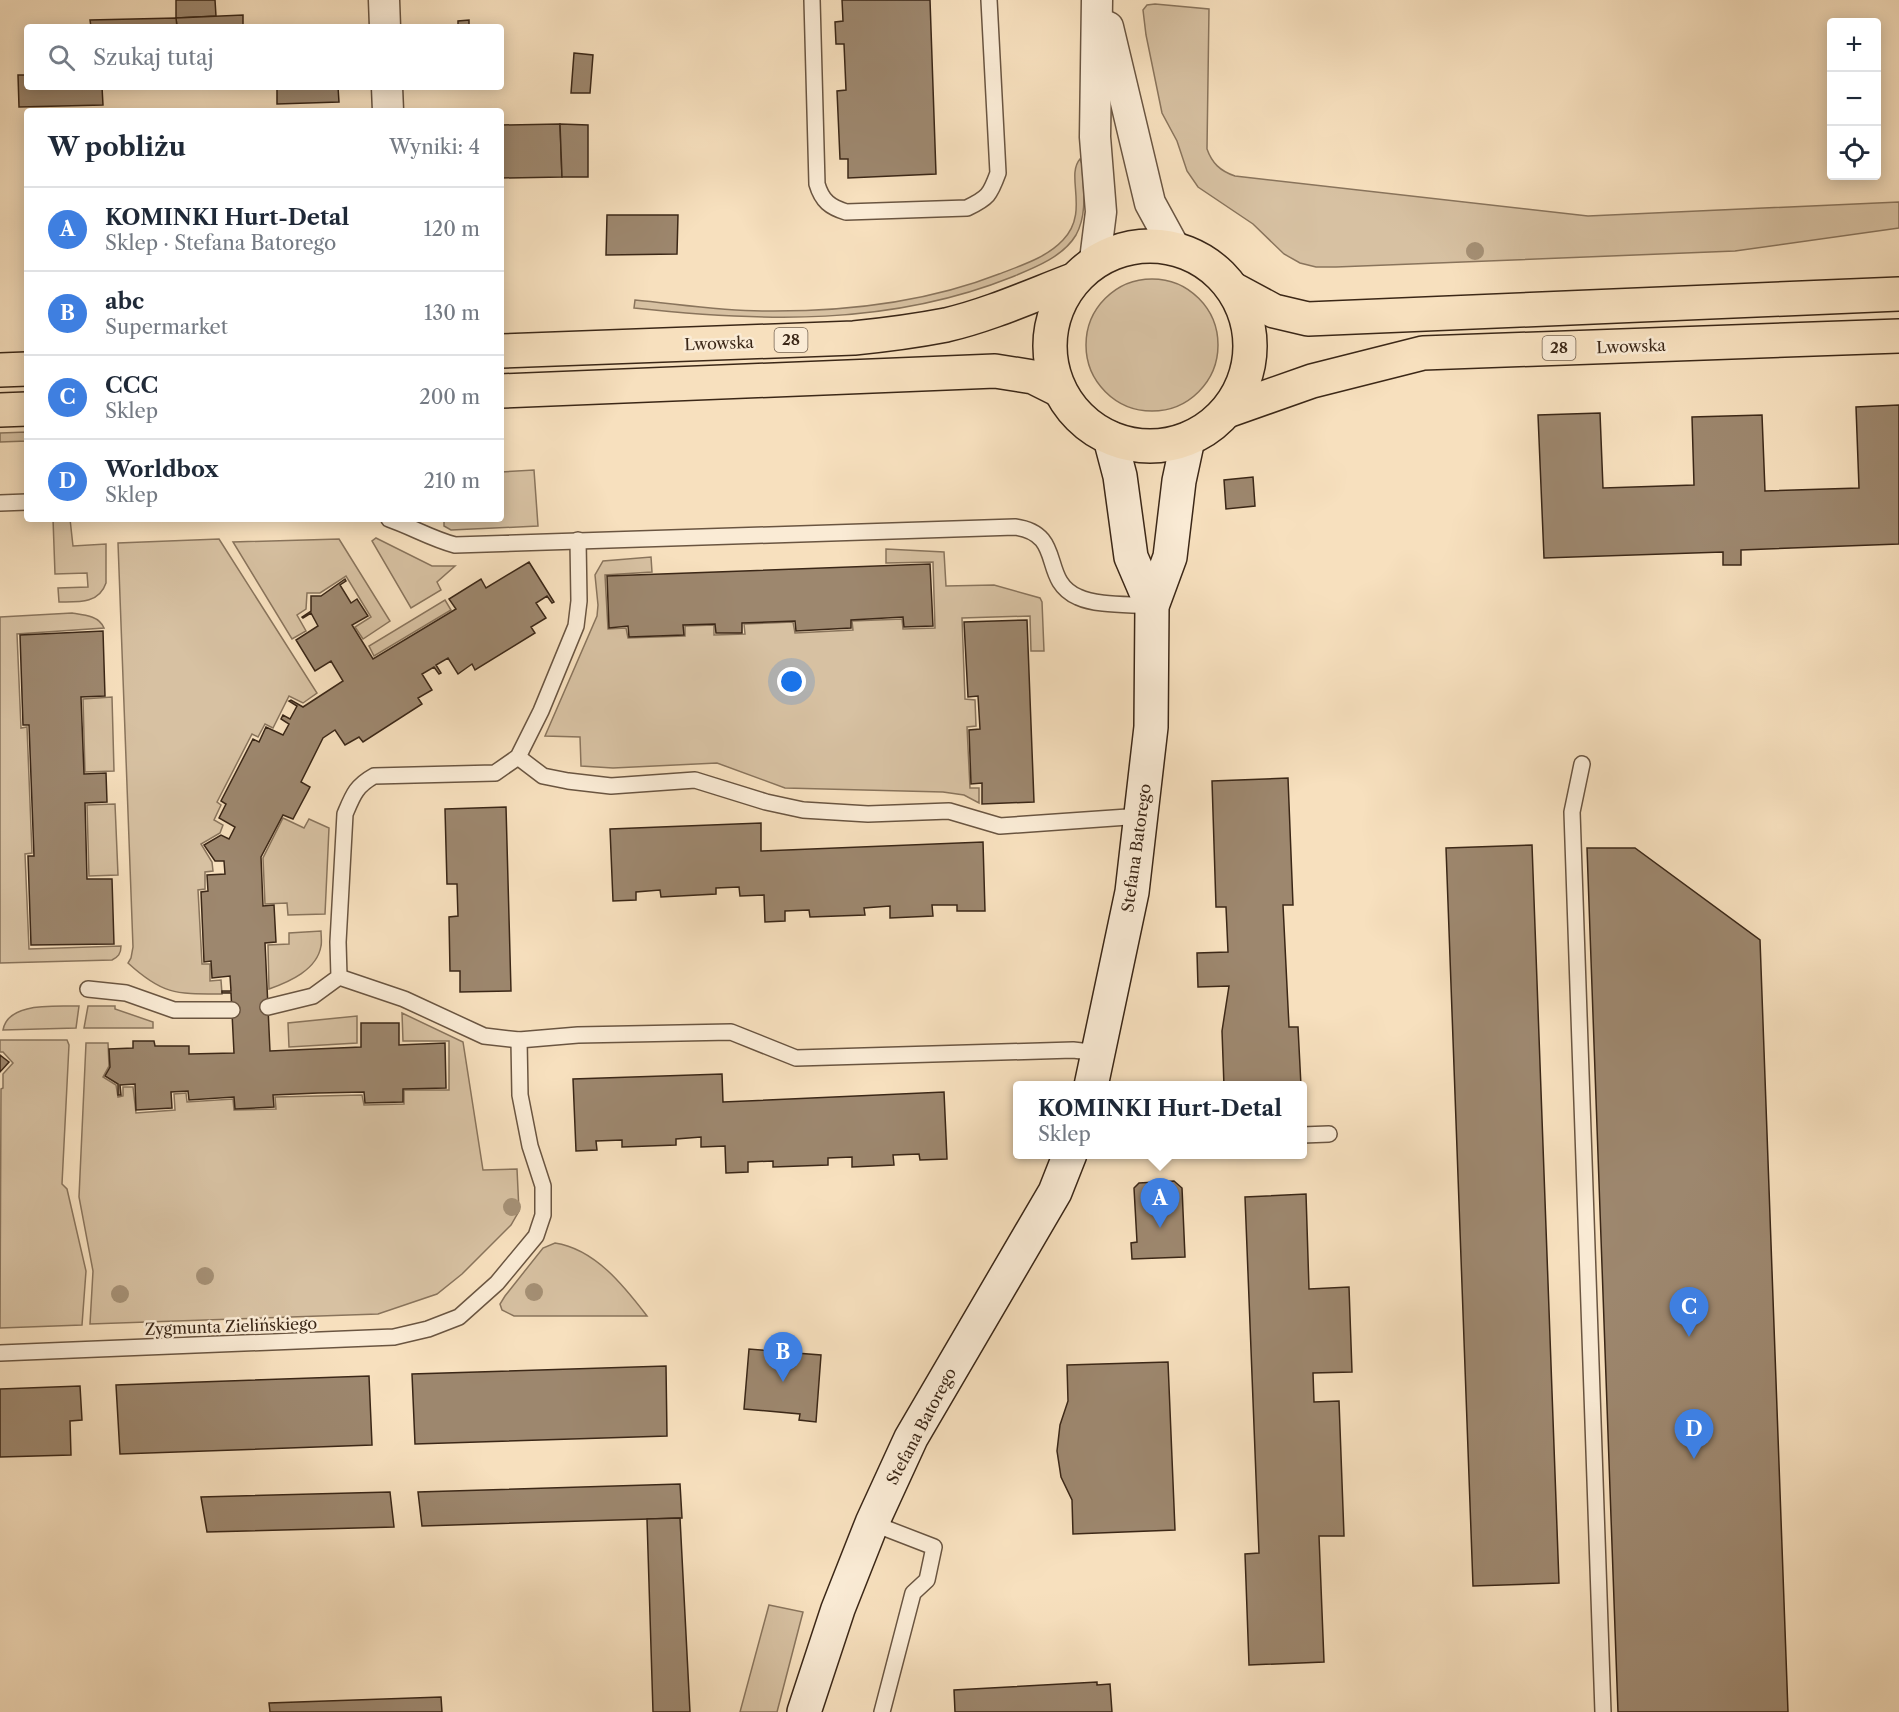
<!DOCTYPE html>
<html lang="pl">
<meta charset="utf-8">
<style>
:root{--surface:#fff;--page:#f2f2f3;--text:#1f2937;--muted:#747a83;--line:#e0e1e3;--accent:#8f2418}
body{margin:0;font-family:"Libre Caslon Text",serif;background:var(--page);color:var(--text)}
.controls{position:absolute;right:18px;top:18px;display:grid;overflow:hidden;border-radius:6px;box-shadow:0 3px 15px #0003}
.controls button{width:54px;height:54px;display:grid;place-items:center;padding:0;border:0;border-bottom:2px solid var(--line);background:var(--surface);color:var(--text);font:30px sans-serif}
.you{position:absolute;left:792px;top:682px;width:21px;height:21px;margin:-15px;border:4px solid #fff;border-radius:50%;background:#1a73e8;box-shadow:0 0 0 9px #1a73e833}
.badge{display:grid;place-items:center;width:39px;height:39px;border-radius:50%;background:var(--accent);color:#fff;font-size:20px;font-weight:700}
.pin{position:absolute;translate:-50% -50px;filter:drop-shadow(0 2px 3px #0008)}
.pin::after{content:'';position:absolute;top:32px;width:21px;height:18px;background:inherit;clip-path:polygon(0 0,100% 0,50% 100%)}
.popup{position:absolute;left:1013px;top:1081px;width:294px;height:78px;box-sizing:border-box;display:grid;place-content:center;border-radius:6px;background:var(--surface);filter:drop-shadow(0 2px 4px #0005);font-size:20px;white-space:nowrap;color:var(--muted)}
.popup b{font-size:22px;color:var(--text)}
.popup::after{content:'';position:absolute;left:50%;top:100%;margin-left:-12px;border:12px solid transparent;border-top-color:var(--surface)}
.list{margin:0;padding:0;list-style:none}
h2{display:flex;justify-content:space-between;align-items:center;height:78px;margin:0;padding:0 24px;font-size:26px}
h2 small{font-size:20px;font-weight:400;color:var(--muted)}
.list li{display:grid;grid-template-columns:39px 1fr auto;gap:18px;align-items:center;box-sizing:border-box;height:84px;padding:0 24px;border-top:2px solid var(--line)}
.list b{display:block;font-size:22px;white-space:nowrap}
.list p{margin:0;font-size:20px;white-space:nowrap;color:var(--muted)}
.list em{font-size:20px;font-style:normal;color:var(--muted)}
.icon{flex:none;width:33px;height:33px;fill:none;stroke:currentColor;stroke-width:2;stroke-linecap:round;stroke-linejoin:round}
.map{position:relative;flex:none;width:1899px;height:1712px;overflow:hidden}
.search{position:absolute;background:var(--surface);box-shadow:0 3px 15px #0003;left:24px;top:24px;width:480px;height:66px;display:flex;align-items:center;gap:15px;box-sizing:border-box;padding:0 21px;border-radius:6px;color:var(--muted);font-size:22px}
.panel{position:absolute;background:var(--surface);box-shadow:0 3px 15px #0003;left:24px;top:108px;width:480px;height:414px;border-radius:6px}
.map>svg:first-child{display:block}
.green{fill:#d7c1a2;stroke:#89745c;stroke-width:1.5}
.building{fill:#9d876e;stroke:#3b2717;stroke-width:1.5}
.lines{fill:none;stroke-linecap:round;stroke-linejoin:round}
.lane-casing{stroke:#6a5541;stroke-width:18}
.street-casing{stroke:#6a5541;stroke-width:33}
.secondary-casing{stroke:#3b2717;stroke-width:36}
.highway-casing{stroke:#3b2717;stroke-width:36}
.lane{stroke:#faebd5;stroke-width:15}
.street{stroke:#faebd5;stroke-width:30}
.secondary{stroke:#faebd5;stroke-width:33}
.highway{stroke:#f7e0be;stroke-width:33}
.tree{fill:#a59075}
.labels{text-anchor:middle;stroke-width:5;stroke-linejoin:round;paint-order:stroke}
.shield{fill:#faebd5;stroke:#746250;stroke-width:1.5}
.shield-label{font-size:15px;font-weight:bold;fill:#3b2717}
.street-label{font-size:16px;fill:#3b2717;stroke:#faebd5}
</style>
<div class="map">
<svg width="1899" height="1712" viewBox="0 0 1899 1712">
<rect width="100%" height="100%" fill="#f7e0be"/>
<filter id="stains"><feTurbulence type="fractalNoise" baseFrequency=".00333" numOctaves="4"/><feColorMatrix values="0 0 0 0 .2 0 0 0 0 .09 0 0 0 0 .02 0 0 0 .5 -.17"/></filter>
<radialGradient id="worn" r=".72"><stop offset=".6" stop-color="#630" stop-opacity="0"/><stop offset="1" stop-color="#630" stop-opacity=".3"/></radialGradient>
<g class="green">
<path d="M1155,4L1209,9L1207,149C1212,163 1220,171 1235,176L1588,216L1899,202V228L1735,251L1336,267H1316L1300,263L1284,254L1253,224L1198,187L1187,171L1177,141L1162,113L1146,35L1143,10L1147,5Z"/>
<path d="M1080,159L1082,164C1083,188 1088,213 1076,235C1063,257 1034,268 1012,277C890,326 762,322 634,308L635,300C677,304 720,311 762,311C842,312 925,303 999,274C1022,265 1046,258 1063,240C1090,212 1065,176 1080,159Z"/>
<circle cx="1152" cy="345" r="66"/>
<path d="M27,432V441L0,442V433Z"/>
<path d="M534,470L538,526L451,530L444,526V519H501V472Z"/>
<path d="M53,519H70L73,546L106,544V583C99,604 78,602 59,602L58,588L88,587L87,573L55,574Z"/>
<path d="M376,538L432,566H455L437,582L441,590L411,608L372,541Z"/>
<path d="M219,539L317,693L303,703L289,696L273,728L265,724L258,737L252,734L217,802L221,805L214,820L223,825L220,833L201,844L212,862L213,871L205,872V889L198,890L202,964H210V981L221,980L222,994C176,994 163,995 128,963L131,958L133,947L118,543Z"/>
<path d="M339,539L390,621L363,639L355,627L371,617L346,576L320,593H307L306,609L297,615L306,631L292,639L233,542Z"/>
<path d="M886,549L944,552L946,586L994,585L1040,598L1042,602L1044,651H1031L1030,616L962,618L965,699L975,700L976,726L967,727L970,788H979V803L964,795L943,792L785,788L717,763L613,768L581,766L580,737L545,736L597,616L598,605L595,575L603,561L651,557L652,572L605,575L608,629L626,628L628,638L685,636V626L714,625V635L745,634L744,624L793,622L795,633L853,630L852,621L902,619L903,629L935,628L933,562L886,563Z"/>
<path d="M445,600L451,610L374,656L369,646Z"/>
<path d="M72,613C85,615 99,616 104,628L17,634L21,728L27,727L32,853L25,854L29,949L121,946C121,954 118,957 112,960L0,963V617Z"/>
<path d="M112,697L114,771L85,772L83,699Z"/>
<path d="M115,804L118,875L89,876L87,805Z"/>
<path d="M283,818L304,828L309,819L329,828L325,914L288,915L287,903L265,904L263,858Z"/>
<path d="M321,931C321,936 322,942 321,946C317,970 289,982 269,989L268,945L289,944V933Z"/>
<path d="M79,1006L76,1028L3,1030C8,1001 57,1007 79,1006Z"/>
<path d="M88,1006H115V1009L153,1022V1028H84Z"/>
<path d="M402,1013L463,1042L483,1170L517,1169L519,1211L511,1225L462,1274L437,1294L378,1314L90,1324L93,1271L79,1197L86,1043H108L109,1066L103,1077L116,1085L118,1097L123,1096V1087H133L136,1113L175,1110L174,1094L186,1093L187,1102L233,1099L234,1110L276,1109L275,1097L362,1095L364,1105L404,1104V1090H449V1041H403Z"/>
<path d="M357,1016V1043L289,1047L288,1023Z"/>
<path d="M0,1040H67L69,1045L62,1184L67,1189L86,1271L82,1325L0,1328L1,1089L3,1088V1074L13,1063L3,1052H0Z"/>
<path d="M555,1243C595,1249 624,1286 647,1316H514L502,1310L500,1304L505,1296L543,1248Z"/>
<path d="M769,1605L803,1612L777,1712H740Z"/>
</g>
<g class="building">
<path d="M176,0H215L216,16L176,18Z"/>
<path d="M842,0H930L936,174L848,178V159H840L837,91L846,90L844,44H836L835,22L843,21Z"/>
<path d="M243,15V27H177L176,18Z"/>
<path d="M176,18L177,27H91L90,20Z"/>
<path d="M469,20V27H458V21Z"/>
<path d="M574,53L593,55L590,93H571Z"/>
<path d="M18,75H27V87H102L103,105L19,107Z"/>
<path d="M277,87H338L339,102L277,104Z"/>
<path d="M560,124L562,177L501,178V125Z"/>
<path d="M560,124L588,125V177H562Z"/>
<path d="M607,215H678L677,254L606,255Z"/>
<path d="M1899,405V544L1741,550V565H1723V552L1544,558L1538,415L1600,413L1603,488L1694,485L1692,417L1762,415L1765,491L1859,488L1856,407Z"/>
<path d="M1253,477L1255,506L1226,509L1224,480Z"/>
<path d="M529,562L554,602L552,603L547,596L536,603L546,618L531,627L535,633L475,670L472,664L458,674L448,658L436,665L441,673L439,674L434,667L422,674L432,690L418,698L422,704L363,742L359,737L345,745L335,730L323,738L301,782L310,787L293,819L283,815L261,857L263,906L274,905L276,942L265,943L270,1051L361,1047V1023H399V1045L445,1043L446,1088L403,1089V1102L365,1103L364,1092L318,1093L273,1095L274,1107L235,1109L234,1097L189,1100L188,1091L171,1092L172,1108L136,1110L135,1084L120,1085L121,1095H118V1084L105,1076L110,1067L109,1049L133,1048V1041H154L155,1046H189V1054L234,1053L231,993H222V991H231L230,976L212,978L211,961L204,962L201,892L208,891L207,875L225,874L224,861H215L204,845L221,835L229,839L235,827L219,818L226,804L221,801L253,739L259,742L266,727L283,735L289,724L281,719L283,715L290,719L297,706L289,701L291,700L303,707L343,681L331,661L315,671L296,640L318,626L311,613L303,618L302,617L311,611V596H321L345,579L346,581L340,585L351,603L357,599L368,616L352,625L373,659L456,609L449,599L481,579L486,588Z"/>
<path d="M930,564L933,626L904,627L903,617L851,620V628L796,631L795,621L742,623V633H716L715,624L683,625L684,635L629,637L628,626L609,628L607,576Z"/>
<path d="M1027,620L1034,802L982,804V783L971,784L969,730L980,729L978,696L968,697L964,622Z"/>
<path d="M103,631L105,696L81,697L84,774L106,773L107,802L85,803L87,879H112L114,944L31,945L28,856H34L29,725H23L20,635Z"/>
<path d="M1288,778L1293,905H1283L1289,1027H1298L1301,1086H1224L1222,1031L1229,986L1198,987L1197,953L1228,952L1226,907H1216L1212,781Z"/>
<path d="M506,807L511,991L460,992V971H450L449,917L458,916L457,884H447L445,809Z"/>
<path d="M761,823V851L983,842L985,911H957V905H932L933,916L890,918V906L864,908L865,915L810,917L809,910L785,911V921L765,922L764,895L740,896L739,887L716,888V894L661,897L660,890L636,892V900L613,901L610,829Z"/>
<path d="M1532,845L1559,1583L1473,1586L1446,848Z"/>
<path d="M1587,848H1635L1760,940L1788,1712H1618Z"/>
<path d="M0,1055L9,1062L0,1072Z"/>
<path d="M722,1074L723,1102L944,1092L947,1159L920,1160L919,1154L893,1155L894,1165L852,1167V1157L828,1158V1165L773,1167V1161L748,1162V1172L726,1173L725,1146L701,1147V1137L676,1139V1145L622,1147V1140L596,1141L597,1150L576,1151L573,1079Z"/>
<path d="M1174,1181L1182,1188L1185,1257L1132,1259L1131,1243L1137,1242L1134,1188L1139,1183Z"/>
<path d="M1306,1194L1309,1289L1349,1287L1352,1372L1313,1373L1314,1402L1339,1401L1344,1536H1319L1324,1662L1249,1665L1245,1554L1259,1553L1245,1197Z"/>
<path d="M785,1339L797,1341L796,1353L821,1355L816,1422L799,1420L800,1414L744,1409L749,1349L783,1352Z"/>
<path d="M1168,1362L1175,1530L1073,1534L1072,1500L1061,1477L1057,1451L1060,1425L1068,1401L1067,1365Z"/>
<path d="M666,1366L667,1436L415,1444L412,1374Z"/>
<path d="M369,1376L372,1445L120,1454L116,1385Z"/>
<path d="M80,1386L82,1420L70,1421L71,1455L0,1457V1389Z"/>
<path d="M680,1484L682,1518L422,1526L418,1492Z"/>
<path d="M390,1492L394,1527L207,1532L201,1497Z"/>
<path d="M680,1518L690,1712H653L647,1519Z"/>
<path d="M1097,1682V1685L1110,1684L1112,1712H955L954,1690Z"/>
<path d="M441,1697L442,1712H270L269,1703Z"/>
</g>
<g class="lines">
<defs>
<g id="lane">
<path d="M812,0L817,184C822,201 830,207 846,212L967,208C988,198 990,195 998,173L989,0"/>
<path d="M0,503L27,502"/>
<path d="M389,519C412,527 432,539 455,545L1015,527C1066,534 1039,580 1078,597C1097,606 1131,604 1152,606"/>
<path d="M518,757L543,776L568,781L611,786L695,780L766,802L803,810L868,814L949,811L1000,826L1142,816"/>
<path d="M1582,764L1572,812L1603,1712"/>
<path d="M339,977L404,999L484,1036L519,1040L578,1035L731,1032L796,1058L1073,1050L1099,1053"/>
<path d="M88,989L126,993L174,1010H232"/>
<path d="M268,1007L313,996L339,977L338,942L345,814C353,795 356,786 374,776L495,773L518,757L541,711L576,626L579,601L578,540"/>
<path d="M1302,1135L1329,1134"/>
<path d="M0,1353L394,1337L428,1329L459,1317L497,1283L536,1236L543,1215V1186L530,1146L520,1095L519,1040"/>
<path d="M872,1523L934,1547L927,1580L913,1593L882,1712"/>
</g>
<g id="street">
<path d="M384,0L385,27"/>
<path d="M1108,27L1150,203L1174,247"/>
<path d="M387,87L388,111"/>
<path d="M1095,260L1101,212L1095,137L1097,0"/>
</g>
<g id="secondary">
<path d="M1110,438L1120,476L1131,557L1152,606"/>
<path d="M1091,1086L1132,892L1151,727L1152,606L1170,557L1179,481L1188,439"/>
<path d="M804,1712L838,1609L872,1523L911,1438L1055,1192L1070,1154"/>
</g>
<g id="highway">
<circle cx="1150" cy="346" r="100"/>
<path d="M1235,290L1274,311L1308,319L1899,294"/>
<path d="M501,351L854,338C884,335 915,331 946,325C989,315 1031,296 1073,280"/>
<path d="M0,370L27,369"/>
<path d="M501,391L995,371L1033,377L1057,389"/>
<path d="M0,410L27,409"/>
<path d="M1227,411L1312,381L1423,353L1899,336"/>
</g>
</defs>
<use href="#lane" class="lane-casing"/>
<use href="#street" class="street-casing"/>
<use href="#secondary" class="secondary-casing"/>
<use href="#highway" class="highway-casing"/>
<use href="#lane" class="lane"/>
<use href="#street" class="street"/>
<use href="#secondary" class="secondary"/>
<use href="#highway" class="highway"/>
</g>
<g class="tree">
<circle cx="1475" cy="251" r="9"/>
<circle cx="512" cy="1207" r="9"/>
<circle cx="205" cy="1276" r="9"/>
<circle cx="534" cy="1292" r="9"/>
<circle cx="120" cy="1294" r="9"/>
</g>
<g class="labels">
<g class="shield">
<rect x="774.5" y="328" width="33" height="24" rx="4.5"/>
<rect x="1542.5" y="336" width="33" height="24" rx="4.5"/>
</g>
<g class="shield-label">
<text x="791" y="345">28</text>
<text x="1559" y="353">28</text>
</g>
<g class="street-label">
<text transform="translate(719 343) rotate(-2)" y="6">Lwowska</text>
<text transform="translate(1631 346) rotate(-2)" y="6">Lwowska</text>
<text transform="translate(1136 848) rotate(-82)" y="6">Stefana Batorego</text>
<text transform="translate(231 1326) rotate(-2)" y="6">Zygmunta Zielińskiego</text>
<text transform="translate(921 1426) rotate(-62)" y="6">Stefana Batorego</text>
</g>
</g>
<rect width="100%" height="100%" filter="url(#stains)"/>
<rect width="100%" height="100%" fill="url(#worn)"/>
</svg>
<div class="controls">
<button>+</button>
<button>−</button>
<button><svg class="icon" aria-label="locate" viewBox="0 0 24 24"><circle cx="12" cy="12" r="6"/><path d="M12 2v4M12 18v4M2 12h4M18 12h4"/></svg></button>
</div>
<div class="you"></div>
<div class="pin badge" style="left:1160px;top:1228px;background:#3f7fe0">A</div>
<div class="popup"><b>KOMINKI Hurt-Detal</b>Sklep</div>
<div class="pin badge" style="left:783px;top:1382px;background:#3f7fe0">B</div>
<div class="pin badge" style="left:1689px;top:1337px;background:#3f7fe0">C</div>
<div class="pin badge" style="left:1694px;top:1459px;background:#3f7fe0">D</div>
<div class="search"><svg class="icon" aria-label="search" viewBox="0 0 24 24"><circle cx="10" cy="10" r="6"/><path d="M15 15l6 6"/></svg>Szukaj tutaj</div>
<section class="panel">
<h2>W pobliżu<small>Wyniki: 4</small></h2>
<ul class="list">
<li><span class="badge" style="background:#3f7fe0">A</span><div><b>KOMINKI Hurt-Detal</b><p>Sklep · Stefana Batorego</p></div><em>120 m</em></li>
<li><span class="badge" style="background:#3f7fe0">B</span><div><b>abc</b><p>Supermarket</p></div><em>130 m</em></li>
<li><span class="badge" style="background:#3f7fe0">C</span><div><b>CCC</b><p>Sklep</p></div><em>200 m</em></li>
<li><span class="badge" style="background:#3f7fe0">D</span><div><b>Worldbox</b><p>Sklep</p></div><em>210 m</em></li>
</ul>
</section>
</div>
